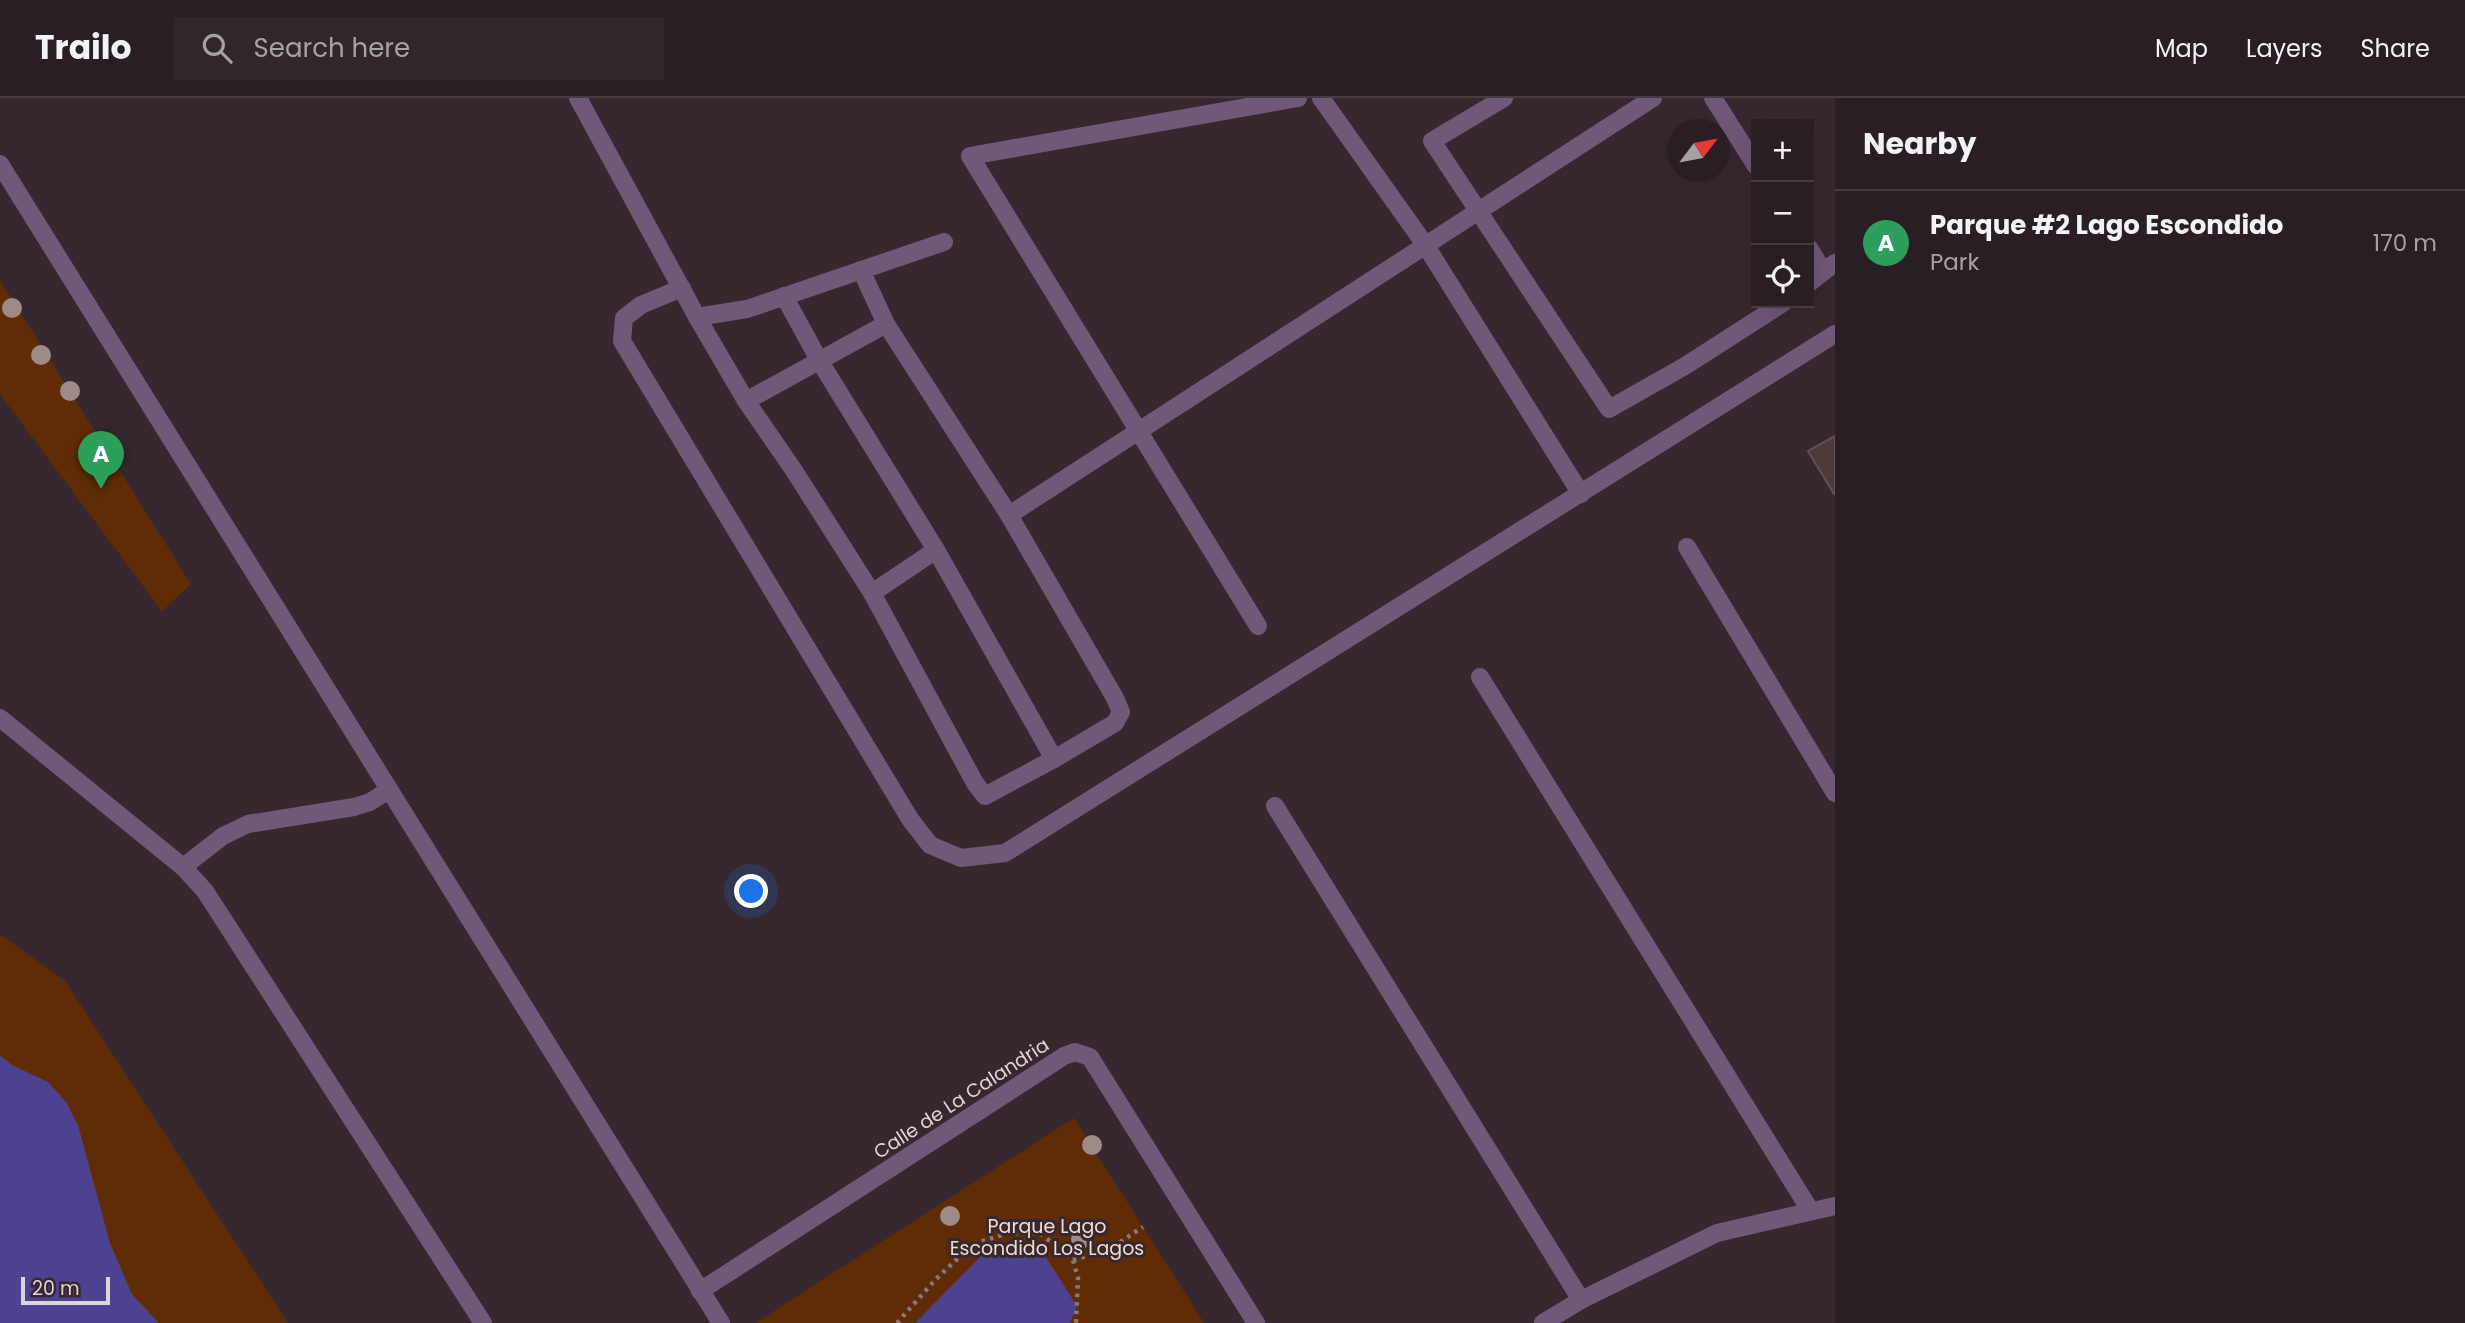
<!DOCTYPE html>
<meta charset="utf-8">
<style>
:root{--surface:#291e23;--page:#31272b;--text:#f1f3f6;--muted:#a5a2a6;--line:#453c41;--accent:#66d466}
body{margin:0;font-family:Poppins,sans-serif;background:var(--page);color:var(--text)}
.controls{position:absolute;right:21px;top:21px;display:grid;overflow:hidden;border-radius:0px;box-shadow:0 7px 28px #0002}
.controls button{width:63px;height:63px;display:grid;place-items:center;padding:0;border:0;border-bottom:2px solid var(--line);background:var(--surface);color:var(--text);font:35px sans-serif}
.compass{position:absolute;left:1667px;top:21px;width:63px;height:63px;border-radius:50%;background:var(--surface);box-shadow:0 7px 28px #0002;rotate:58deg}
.scale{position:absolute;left:21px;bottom:18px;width:89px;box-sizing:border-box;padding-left:7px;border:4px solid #ded4d9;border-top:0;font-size:19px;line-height:24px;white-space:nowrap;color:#ded4d9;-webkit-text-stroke:5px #37282f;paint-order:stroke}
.you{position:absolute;left:752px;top:794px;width:24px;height:24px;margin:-18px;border:5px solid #fff;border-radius:50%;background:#1a73e8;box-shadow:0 0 0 10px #1a73e833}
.badge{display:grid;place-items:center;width:46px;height:46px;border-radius:50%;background:var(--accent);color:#fff;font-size:23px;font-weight:700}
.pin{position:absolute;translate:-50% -58px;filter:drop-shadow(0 2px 4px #0008)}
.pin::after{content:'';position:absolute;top:37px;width:24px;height:21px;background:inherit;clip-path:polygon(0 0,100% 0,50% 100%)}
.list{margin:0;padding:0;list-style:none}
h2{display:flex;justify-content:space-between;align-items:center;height:91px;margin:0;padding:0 28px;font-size:30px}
h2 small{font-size:23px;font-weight:400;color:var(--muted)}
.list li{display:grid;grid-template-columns:46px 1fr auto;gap:21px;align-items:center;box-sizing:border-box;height:105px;padding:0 28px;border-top:2px solid var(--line)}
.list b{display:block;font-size:26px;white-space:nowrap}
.list p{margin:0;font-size:23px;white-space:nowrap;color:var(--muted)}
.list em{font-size:23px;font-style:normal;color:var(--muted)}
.icon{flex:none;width:38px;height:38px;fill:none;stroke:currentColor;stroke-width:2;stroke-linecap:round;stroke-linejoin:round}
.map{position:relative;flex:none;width:1835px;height:1225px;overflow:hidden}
header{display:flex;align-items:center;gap:42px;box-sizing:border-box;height:98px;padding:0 35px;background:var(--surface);border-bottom:2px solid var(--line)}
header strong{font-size:33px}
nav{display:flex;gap:38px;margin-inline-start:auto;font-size:24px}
.search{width:490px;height:63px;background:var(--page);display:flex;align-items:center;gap:18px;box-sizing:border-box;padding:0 24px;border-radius:0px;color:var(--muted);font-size:26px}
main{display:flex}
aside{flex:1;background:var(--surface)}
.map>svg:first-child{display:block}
.green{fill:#602c06}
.water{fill:#4d4192}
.building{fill:#4d3b3b;stroke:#635050;stroke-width:2}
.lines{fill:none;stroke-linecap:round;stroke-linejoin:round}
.path{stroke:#85797f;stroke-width:4.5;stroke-dasharray:3.5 5;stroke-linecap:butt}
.service{stroke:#705878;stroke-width:18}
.minor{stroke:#705878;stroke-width:18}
.tree{fill:#9e8a86}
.labels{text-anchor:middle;stroke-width:6;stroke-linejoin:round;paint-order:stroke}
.street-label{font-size:19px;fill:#ded4d9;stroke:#37282f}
.park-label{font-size:19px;fill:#f3dbce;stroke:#37282f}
</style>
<header>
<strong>Trailo</strong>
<div class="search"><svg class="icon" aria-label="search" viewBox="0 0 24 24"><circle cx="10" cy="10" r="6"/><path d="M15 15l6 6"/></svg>Search here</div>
<nav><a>Map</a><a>Layers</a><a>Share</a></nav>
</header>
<main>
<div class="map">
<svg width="1835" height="1225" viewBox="0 0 1835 1225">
<rect width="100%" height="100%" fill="#37282f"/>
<g class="green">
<path d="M0,182L191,486L162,513L0,296Z"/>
<path d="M0,836L65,883L288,1225H0Z"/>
<path d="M1074,1020L1204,1225H758L757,1224Z"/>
</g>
<g class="water">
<path d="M0,957L12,967L48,984L66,1004L78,1027L110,1145L132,1196L159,1225H0Z"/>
<path d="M1037,1145L1077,1208L1070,1225H915L987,1152Z"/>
</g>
<path class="building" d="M1835,338V396H1834L1808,353Z"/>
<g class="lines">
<g class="path">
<path d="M1073,1162L1108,1152L1143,1129"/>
<path d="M897,1225L935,1182L973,1146L1008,1135L1041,1136L1073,1162L1078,1180L1076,1225"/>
</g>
<g class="service">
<path d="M578,0L697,219L747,211L944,144"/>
<path d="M1321,0L1426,148L1581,396"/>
<path d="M1504,0L1432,43L1609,311L1685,268L1783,205"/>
<path d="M1713,0L1756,68"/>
<path d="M1809,150L1823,173"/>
<path d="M1809,185L1835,165"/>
<path d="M682,190L641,207L624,220L622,243L910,721L930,747L961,760L1005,755L1835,236"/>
<path d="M784,198L819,262L936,452L1054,661"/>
<path d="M697,219L746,303L793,371L872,495L975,685L985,698L1054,661L1115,625L1121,614L1115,600L1009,417L886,226L861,172"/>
<path d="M746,303L886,226"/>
<path d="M1009,417L1653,0"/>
<path d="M872,495L936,452"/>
<path d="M1258,528L970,58L1298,0"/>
<path d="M183,769L223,738L248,726L354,709L370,704L389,692"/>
</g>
<g class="minor">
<path d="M0,66L721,1225"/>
<path d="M1687,449L1835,695"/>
<path d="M1480,579L1810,1112"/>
<path d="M0,620L183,769L205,793L483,1225"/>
<path d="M1275,708L1581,1202"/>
<path d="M700,1193L1064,958L1075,954L1090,959L1256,1225"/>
<path d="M1543,1225L1581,1202L1717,1135L1835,1108"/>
</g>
</g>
<g class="tree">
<circle cx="12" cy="210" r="10"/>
<circle cx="41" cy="257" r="10"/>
<circle cx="70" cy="293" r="10"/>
<circle cx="97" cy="347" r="10"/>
<circle cx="1092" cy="1047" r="10"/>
<circle cx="950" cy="1118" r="10"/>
<circle cx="1081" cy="1141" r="10"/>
</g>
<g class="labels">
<g class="street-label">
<text transform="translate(961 1000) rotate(-33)" y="7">Calle de La Calandria</text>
</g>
<g class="park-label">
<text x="1047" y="1135">Parque Lago<tspan x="1047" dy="22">Escondido Los Lagos</tspan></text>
</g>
</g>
</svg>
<div class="controls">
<button>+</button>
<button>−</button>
<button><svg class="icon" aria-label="locate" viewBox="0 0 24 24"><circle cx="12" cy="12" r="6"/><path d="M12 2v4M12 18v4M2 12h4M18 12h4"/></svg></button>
</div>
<svg class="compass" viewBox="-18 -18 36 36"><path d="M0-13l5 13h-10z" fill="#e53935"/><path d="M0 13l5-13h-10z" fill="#a5a2a6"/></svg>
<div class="scale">20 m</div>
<div class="you"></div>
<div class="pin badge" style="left:101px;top:391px;background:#2e9e5b">A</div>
</div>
<aside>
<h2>Nearby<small></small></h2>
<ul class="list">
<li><span class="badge" style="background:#2e9e5b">A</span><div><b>Parque #2 Lago Escondido</b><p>Park</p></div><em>170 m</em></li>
</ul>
</aside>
</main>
